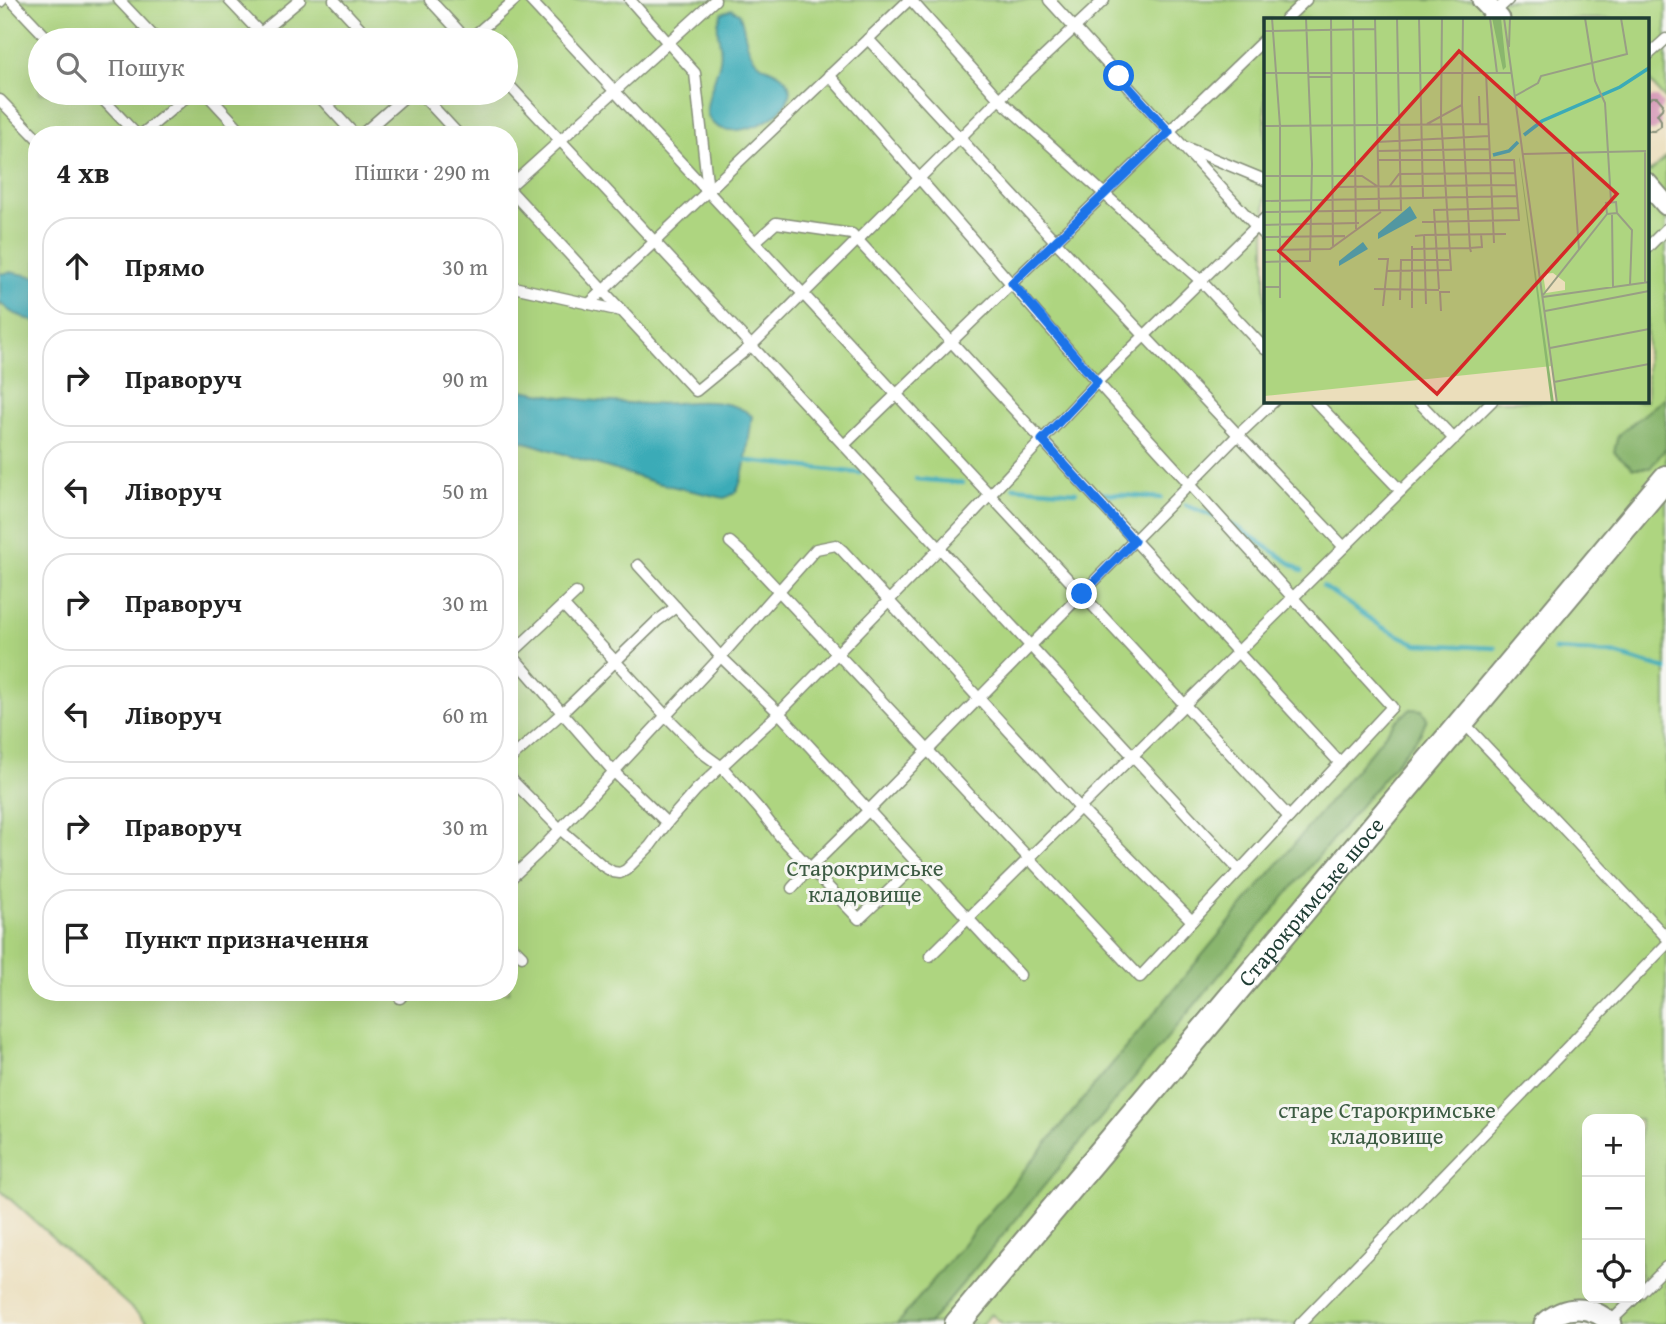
<!DOCTYPE html>
<html lang="uk">
<meta charset="utf-8">
<style>
:root{--surface:#fff;--page:#f6f6f6;--text:#222;--muted:#767676;--line:#e0e0e0}
body{margin:0;font-family:"Gentium Book Plus",serif;background:var(--page);color:var(--text)}
.controls{position:absolute;right:21px;bottom:21px;display:grid;overflow:hidden;border-radius:14px;box-shadow:0 7px 28px #0002}
.controls button{width:63px;height:63px;display:grid;place-items:center;padding:0;border:0;border-bottom:2px solid var(--line);background:var(--surface);color:var(--text);font:35px sans-serif}
.stop{position:absolute;width:21px;height:21px;margin:-16px;border:5px solid #1a73e8;border-radius:50%;background:#fff}
.stop.end{background:#1a73e8;border-color:#fff;box-shadow:0 2px 7px #0008}
.list{margin:0;padding:0;list-style:none}
h2{display:flex;justify-content:space-between;align-items:center;height:91px;margin:0;padding:0 28px;font-size:30px}
h2 small{font-size:23px;font-weight:400;color:var(--muted)}
.list li{display:grid;grid-template-columns:46px 1fr auto;gap:21px;align-items:center;box-sizing:border-box;height:98px;margin:0 14px 14px;padding:0 14px;border:2px solid var(--line);border-radius:28px}
.list b{display:block;font-size:26px;white-space:nowrap}
.list em{font-size:23px;font-style:normal;color:var(--muted)}
.icon{flex:none;width:38px;height:38px;fill:none;stroke:currentColor;stroke-width:2;stroke-linecap:round;stroke-linejoin:round}
.map{position:relative;flex:none;width:1666px;height:1324px;overflow:hidden}
.search{position:absolute;background:var(--surface);box-shadow:0 7px 28px #0002;left:28px;top:28px;width:490px;height:77px;display:flex;align-items:center;gap:18px;box-sizing:border-box;padding:0 24px;border-radius:38px;color:var(--muted);font-size:26px}
.panel{position:absolute;background:var(--surface);box-shadow:0 7px 28px #0002;left:28px;top:126px;width:490px;height:875px;border-radius:28px}
.map>svg:first-child{display:block}
.green{fill:#aed580;stroke:#66895a;stroke-width:2;fill-rule:evenodd}
.forest{fill:#8ab66e;stroke:#547a51;stroke-width:2}
.water{fill:#3babb7;stroke:#2d7476;stroke-width:2}
.lines{fill:none;stroke-linecap:round;stroke-linejoin:round}
.stream{stroke:#3babb7;stroke-width:4.5}
.building{fill:#d390b1}
.service-casing{stroke:#858e78;stroke-width:13}
.minor-casing{stroke:#858e78;stroke-width:23}
.tertiary-casing{stroke:#858e78;stroke-width:28}
.service{stroke:#fff;stroke-width:10}
.minor{stroke:#fff;stroke-width:19}
.tertiary{stroke:#fff;stroke-width:24}
.route{stroke:#1a73e8;stroke-width:9}
.labels{text-anchor:middle;stroke-width:6;stroke-linejoin:round;paint-order:stroke}
.park-label{font-size:23px;fill:#3c5b43;stroke:#f6f6f2}
.street-label{font-size:23px;fill:#1f3d34;stroke:#f6f6f2}
.inset-river{fill:none;stroke:#3babb7;stroke-width:3.5}
.inset-road{fill:none;stroke:#999e85;stroke-width:2}
.view{fill:#d62828;fill-opacity:0.15;stroke:#d62828;stroke-width:3.5}
.inset-edge{fill:none;stroke:#1f3d34;stroke-width:3.5}
</style>
<div class="map">
<svg width="1666" height="1324" viewBox="0 0 1666 1324">
<rect width="100%" height="100%" fill="#f6f6f2"/>
<filter id="ink" filterUnits="userSpaceOnUse"><feTurbulence type="fractalNoise" baseFrequency=".0143" numOctaves="2"/><feDisplacementMap in="SourceGraphic" scale="14" xChannelSelector="R" yChannelSelector="G"/><feConvolveMatrix kernelMatrix="1 2 1 2 8 2 1 2 1" color-interpolation-filters="sRGB"/></filter>
<filter id="wash" filterUnits="userSpaceOnUse"><feTurbulence type="fractalNoise" baseFrequency=".00686" numOctaves="4" result="noise"/><feDisplacementMap in="SourceGraphic" scale="28" xChannelSelector="R" yChannelSelector="G"/><feGaussianBlur stdDeviation="1.57" result="paint"/><feColorMatrix in="noise" values="0 0 0 0 0 0 0 0 0 0 0 0 0 0 0 0 0 1.4 0 .05"/><feComposite in="paint" operator="in"/></filter>
<g filter="url(#wash)">
<rect width="100%" height="100%" fill="#ebdebb"/>
<path class="green" d="M0,0H1666V100L1647,79V19H1265V401H1647V169L1650,172L1666,157V1324H1003L991,1314L982,1324H149L0,1190ZM40,40H506V93H40ZM37,135H509V992H37ZM1587,1119H1640V1298H1587Z"/>
<g class="forest">
<path d="M1666,397V448L1650,468H1633L1614,452L1618,435Z"/>
<path d="M1411,709L1422,710L1427,718L1421,733L929,1324H897L1396,721Z"/>
</g>
<g class="water">
<path d="M731,9L739,13C746,29 744,49 758,62C766,70 782,71 788,83C803,117 715,153 707,112C705,100 718,74 720,60C723,46 716,35 718,23C718,22 722,14 722,13Z"/>
<path d="M10,272L37,277V323L11,312L0,303V274Z"/>
<path d="M509,388C532,391 555,397 578,399C601,402 625,403 648,404C679,405 727,393 752,416C749,435 746,472 738,488C735,494 730,496 724,498L657,483L509,437Z"/>
</g>
<g class="lines">
<g class="stream">
<path d="M740,460L860,473"/>
<path d="M916,479L963,483"/>
<path d="M1013,487L1076,492"/>
<path d="M1097,493L1161,498"/>
<path d="M1186,505L1217,518"/>
<path d="M1228,523L1239,528L1302,571"/>
<path d="M1323,586L1382,627L1417,644L1495,648"/>
<path d="M1554,650L1612,653L1666,669"/>
</g>
</g>
<g id="blocks">
<path class="building" d="M1652,97H1657L1663,104L1662,109L1657,114L1661,120V126L1654,131H1649L1647,129V101Z"/>
</g>
</g>
<g filter="url(#ink)">
<use href="#blocks" fill-opacity="0" stroke="#858e78" stroke-width="2"/>
<g class="lines">
<defs>
<g id="service">
<path d="M11,0L49,40"/>
<path d="M119,0L157,40"/>
<path d="M229,0L267,40"/>
<path d="M334,0L371,40"/>
<path d="M430,0L467,40"/>
<path d="M530,0L1289,817"/>
<path d="M630,0L695,73L708,191"/>
<path d="M911,0L999,99L1201,281L1265,349"/>
<path d="M1049,0L1265,236"/>
<path d="M0,2L2,0"/>
<path d="M1286,19L1306,0"/>
<path d="M1487,19L1508,0"/>
<path d="M868,39L1055,241L1344,547"/>
<path d="M252,40L300,0"/>
<path d="M469,40L515,0"/>
<path d="M1647,56L1666,39"/>
<path d="M506,82L1239,870"/>
<path d="M97,93L137,135"/>
<path d="M206,93L245,135"/>
<path d="M316,93L355,135"/>
<path d="M420,93L459,135"/>
<path d="M0,100L37,138"/>
<path d="M141,135L191,93"/>
<path d="M361,135L409,93"/>
<path d="M1185,147L1265,180"/>
<path d="M509,187L715,0"/>
<path d="M509,189L696,391L751,346L999,99L1104,0"/>
<path d="M755,242L776,223L852,234L1340,763"/>
<path d="M1647,248L1666,229"/>
<path d="M509,286L621,311"/>
<path d="M589,304L909,0"/>
<path d="M1315,401L1401,491"/>
<path d="M1418,401L1454,439"/>
<path d="M844,445L1265,39"/>
<path d="M730,542L748,558L1140,977L1392,707L1097,382L829,75"/>
<path d="M576,593L511,654L613,771L667,823"/>
<path d="M563,605L666,716L704,754L722,767L760,810L779,835L810,868L792,888"/>
<path d="M676,607L721,657L779,713L1020,975"/>
<path d="M1463,722L1666,937"/>
<path d="M509,760L562,713L657,621L676,607L638,565"/>
<path d="M509,777L560,829L603,866L613,872L620,873L626,870L650,846L667,823L696,790L779,713L940,548L1097,382L1265,218"/>
<path d="M918,863L859,919L810,868L869,810L1238,435L1274,401"/>
<path d="M509,880L537,854L716,662L816,549L836,545L842,550L1080,808L1192,921"/>
<path d="M509,943L522,956"/>
<path d="M930,956L1492,401"/>
<path d="M400,998L405,992"/>
<path d="M1640,1293L1666,1267"/>
<path d="M1610,1322L1635,1298"/>
<path d="M1300,1324L1666,945"/>
</g>
<g id="minor">
<path d="M1482,0L1500,19"/>
<path d="M1647,183L1666,205"/>
<path d="M1544,1324C1564,1304 1591,1304 1612,1324"/>
</g>
<g id="tertiary">
<path id="s1" d="M957,1324L1666,478"/>
</g>
</defs>
<use href="#service" class="service-casing"/>
<use href="#minor" class="minor-casing"/>
<use href="#tertiary" class="tertiary-casing"/>
<use href="#service" class="service"/>
<use href="#minor" class="minor"/>
<use href="#tertiary" class="tertiary"/>
</g>
</g>
<g class="lines" filter="url(#ink)">
<path class="route" d="M1082,594L1134,541L1042,440L1097,382L1012,283L1169,132L1119,76"/>
</g>
<g class="labels">
<g class="park-label">
<text x="865" y="876">Старокримське<tspan x="865" dy="26">кладовище</tspan></text>
<text x="1387" y="1118">старе Старокримське<tspan x="1387" dy="26">кладовище</tspan></text>
</g>
<g class="street-label">
<text dy="8" stroke="none"><textPath href="#s1" startOffset="551">Старокримське шосе</textPath></text>
</g>
</g>
<g transform="translate(1264 18)">
<rect width="385" height="385" fill="#ebdebb"/>
<path d="M0,0H385V385H293L288,348L0,378ZM289,255L301,264V272L282,275L279,256Z" fill="#aed580" fill-rule="evenodd"/>
<path d="M228,0H237L242,49L239,52ZM255,139L256,142L290,385H287Z" fill="#8ab66e"/>
<path d="M146,188L153,200L114,221V215ZM99,224L104,231L75,248V243Z" fill="#3babb7"/>
<path class="inset-river" d="M260,117L278,103L356,69L385,50M229,137L245,133L254,124"/>
<path class="inset-road" d="M8,0L16,108V269M67,0L69,228M89,0L92,211M111,0L115,193M155,0L159,180M226,0L233,55M240,0L293,385M321,0L331,63L341,85L347,183M0,13L111,11M245,29L246,0M0,55H248M222,55L230,225M44,59H67M215,78L216,106M251,78L274,65L277,58L363,36L357,0M198,87L206,230L218,229L217,216M163,106L198,87L199,0M0,108L224,106M113,124L225,118M113,133L225,131M308,134L315,232M259,136L382,133M113,142H250L255,202L158,204M0,158H98L113,168M70,169L252,167M125,169L135,156L251,155M0,183L253,178M0,194L137,192L133,0M353,195L368,212L366,267M348,197L349,270M0,207L95,205M160,217L242,216M151,218L160,217L162,286M0,219L81,218M148,228V242H185M148,231L206,230L207,234M0,232L66,231L117,194M114,241H124L119,288M0,244L46,243L48,146L42,0M122,253L187,252L177,99L178,0M381,265V133M0,269H16V280M110,271L175,272M175,271L170,192L254,190M279,277L343,196L342,185L352,184L353,195L343,196M279,279L385,264M136,282L137,242H148V290M177,293L176,274H186M281,293L385,273M286,330L385,311M290,364L385,346"/>
<path class="view" d="M195,33L353,176L173,376L15,233Z"/>
<rect width="385" height="385" class="inset-edge"/>
</g>
</svg>
<div class="controls">
<button>+</button>
<button>−</button>
<button><svg class="icon" aria-label="locate" viewBox="0 0 24 24"><circle cx="12" cy="12" r="6"/><path d="M12 2v4M12 18v4M2 12h4M18 12h4"/></svg></button>
</div>
<div class="stop" style="left:1119px;top:76px"></div>
<div class="stop end" style="left:1082px;top:594px"></div>
<div class="search"><svg class="icon" aria-label="search" viewBox="0 0 24 24"><circle cx="10" cy="10" r="6"/><path d="M15 15l6 6"/></svg>Пошук</div>
<section class="panel">
<h2>4 хв<small>Пішки · 290 m</small></h2>
<ul class="list">
<li><svg class="icon" aria-label="ahead" viewBox="0 0 24 24"><path d="M12 20V5M6 11l6-6 6 6"/></svg><div><b>Прямо</b></div><em>30 m</em></li>
<li><svg class="icon" aria-label="right" viewBox="0 0 24 24"><path d="M7 20v-9h11M14 6l5 5-5 5"/></svg><div><b>Праворуч</b></div><em>90 m</em></li>
<li><svg class="icon" aria-label="left" viewBox="0 0 24 24"><path d="M17 20v-9H6M10 6l-5 5 5 5"/></svg><div><b>Ліворуч</b></div><em>50 m</em></li>
<li><svg class="icon" aria-label="right" viewBox="0 0 24 24"><path d="M7 20v-9h11M14 6l5 5-5 5"/></svg><div><b>Праворуч</b></div><em>30 m</em></li>
<li><svg class="icon" aria-label="left" viewBox="0 0 24 24"><path d="M17 20v-9H6M10 6l-5 5 5 5"/></svg><div><b>Ліворуч</b></div><em>60 m</em></li>
<li><svg class="icon" aria-label="right" viewBox="0 0 24 24"><path d="M7 20v-9h11M14 6l5 5-5 5"/></svg><div><b>Праворуч</b></div><em>30 m</em></li>
<li><svg class="icon" aria-label="arrive" viewBox="0 0 24 24"><path d="M6 21V4h12l-3 4 3 4H6"/></svg><div><b>Пункт призначення</b></div></li>
</ul>
</section>
</div>
